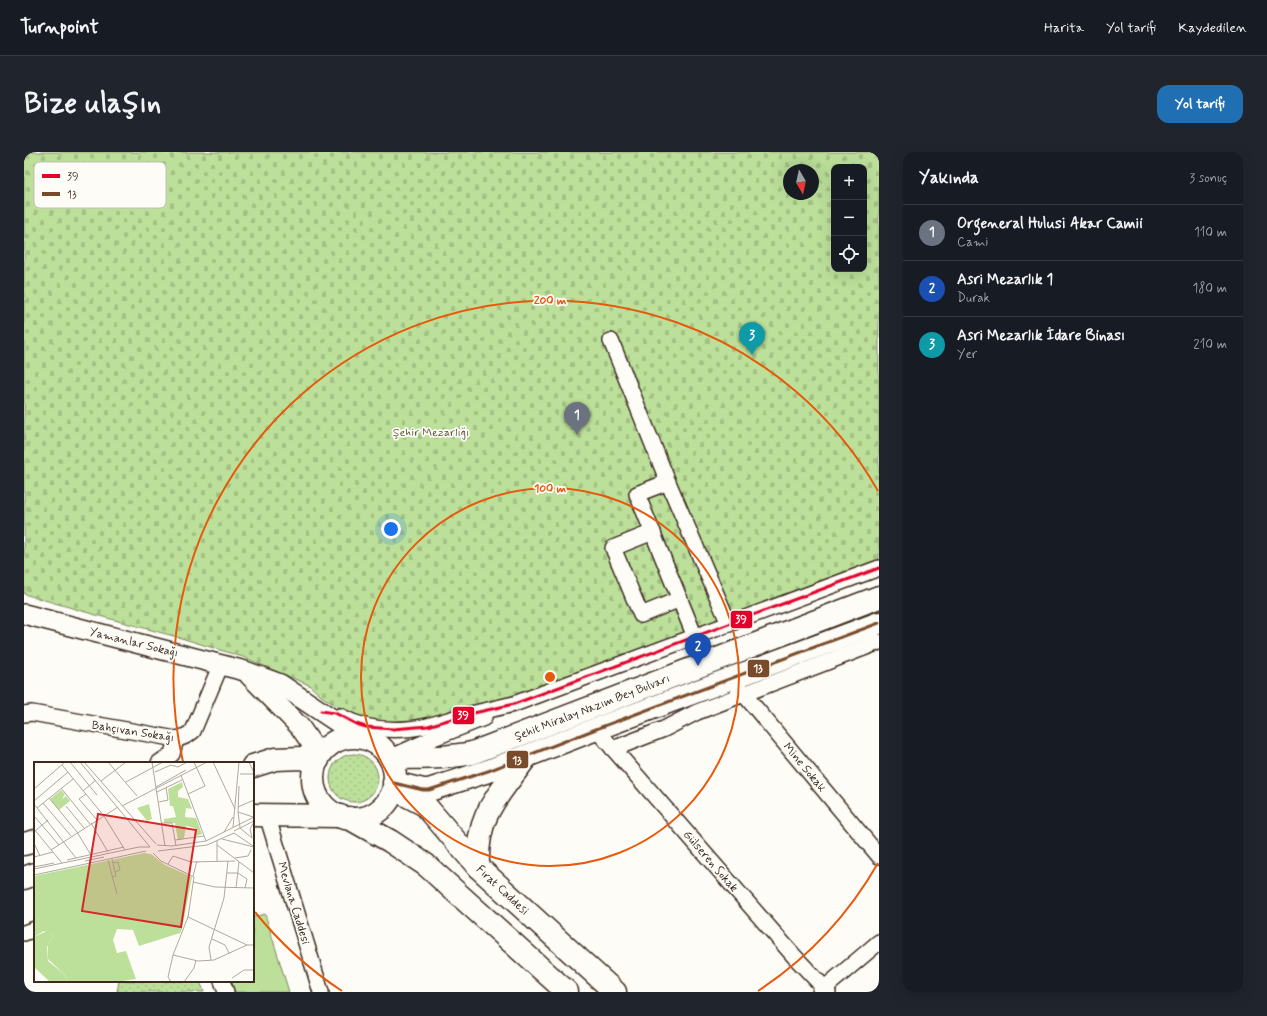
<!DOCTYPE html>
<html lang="tr">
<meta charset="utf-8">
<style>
:root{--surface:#171b24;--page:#20242c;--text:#f1f3f6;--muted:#9ea1a6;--line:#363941;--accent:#1f6fb2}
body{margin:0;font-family:Mynerve,sans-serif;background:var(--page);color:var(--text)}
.controls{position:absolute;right:12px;top:12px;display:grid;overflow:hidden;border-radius:8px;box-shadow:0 4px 16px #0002}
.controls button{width:36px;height:36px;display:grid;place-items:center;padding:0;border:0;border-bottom:1px solid var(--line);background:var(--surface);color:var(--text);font:20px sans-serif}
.compass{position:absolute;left:759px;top:12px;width:36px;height:36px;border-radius:50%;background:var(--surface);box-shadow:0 4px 16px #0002;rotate:171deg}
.you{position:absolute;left:367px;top:377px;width:14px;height:14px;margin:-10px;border:3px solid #fff;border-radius:50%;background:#1a73e8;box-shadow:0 0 0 6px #1a73e833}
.badge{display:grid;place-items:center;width:26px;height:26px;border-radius:50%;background:var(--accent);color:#fff;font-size:13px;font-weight:700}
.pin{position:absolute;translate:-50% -33px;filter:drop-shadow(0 1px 2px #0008)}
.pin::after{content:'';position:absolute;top:21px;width:14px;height:12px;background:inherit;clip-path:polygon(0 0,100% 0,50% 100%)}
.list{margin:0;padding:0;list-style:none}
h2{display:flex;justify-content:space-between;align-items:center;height:52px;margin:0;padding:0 16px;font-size:17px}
h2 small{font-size:13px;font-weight:400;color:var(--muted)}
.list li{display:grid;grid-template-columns:26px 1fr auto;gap:12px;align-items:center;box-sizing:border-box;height:56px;padding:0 16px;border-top:1px solid var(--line)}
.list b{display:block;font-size:15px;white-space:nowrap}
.list p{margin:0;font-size:13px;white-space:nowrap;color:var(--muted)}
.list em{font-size:13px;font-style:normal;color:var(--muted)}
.icon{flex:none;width:22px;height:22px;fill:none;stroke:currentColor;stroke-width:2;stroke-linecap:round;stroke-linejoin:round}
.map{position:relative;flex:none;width:855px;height:840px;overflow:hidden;border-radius:12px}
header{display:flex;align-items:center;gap:24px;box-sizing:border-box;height:56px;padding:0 20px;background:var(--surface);border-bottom:1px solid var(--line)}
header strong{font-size:19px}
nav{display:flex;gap:22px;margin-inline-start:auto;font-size:14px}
.intro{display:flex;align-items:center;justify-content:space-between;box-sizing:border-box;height:96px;padding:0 24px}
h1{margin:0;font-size:28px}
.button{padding:10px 18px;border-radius:12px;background:var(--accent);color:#fff;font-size:14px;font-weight:700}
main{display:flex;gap:24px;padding:0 24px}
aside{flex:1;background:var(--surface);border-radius:12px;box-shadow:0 4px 16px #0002}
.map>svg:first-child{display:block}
.grass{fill:url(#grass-dots);stroke:#7c855c}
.cemetery{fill:url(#cemetery-stones);stroke:#7c855c;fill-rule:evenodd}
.pitch{fill:#bce09a;stroke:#7c855c}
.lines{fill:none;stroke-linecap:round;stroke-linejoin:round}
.minor-casing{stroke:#3b2a1e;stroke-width:18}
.tertiary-casing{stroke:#3b2a1e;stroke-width:22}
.primary-casing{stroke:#3b2a1e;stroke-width:25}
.minor{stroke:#fdfcf7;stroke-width:15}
.tertiary{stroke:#fdfcf7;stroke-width:19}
.primary{stroke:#fdfcf7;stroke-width:22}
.bus-1-casing{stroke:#fdfcf7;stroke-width:6}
.bus-2-casing{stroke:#fdfcf7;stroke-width:6}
.bus-1{stroke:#e4002b;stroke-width:3}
.bus-2{stroke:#7a4b2a;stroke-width:3}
.ring{fill:none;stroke:#e8590c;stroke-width:2}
.labels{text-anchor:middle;stroke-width:3.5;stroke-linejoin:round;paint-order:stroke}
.park-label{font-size:12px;fill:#5b583d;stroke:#fdfcf7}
.street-label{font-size:12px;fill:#3b2a1e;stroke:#fdfcf7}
.inset-road{fill:none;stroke:#afa8a0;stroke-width:1}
.view{fill:#d62828;fill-opacity:0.15;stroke:#d62828;stroke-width:2}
.inset-edge{fill:none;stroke:#3b2a1e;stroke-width:2}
.key{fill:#fdfcf7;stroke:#c3bdb6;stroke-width:1}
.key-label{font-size:11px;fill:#3b2a1e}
.centre{fill:#e8590c;stroke:#fdfcf7;stroke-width:2}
.ring-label{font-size:12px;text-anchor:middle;font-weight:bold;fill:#e8590c;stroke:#fdfcf7;stroke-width:3.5;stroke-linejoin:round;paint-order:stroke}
.line-badge{stroke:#fdfcf7;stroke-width:1.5}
.badge-label{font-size:11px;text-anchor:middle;font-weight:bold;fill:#fff}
</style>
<header>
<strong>Turnpoint</strong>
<nav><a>Harita</a><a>Yol tarifi</a><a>Kaydedilen</a></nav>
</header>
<div class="intro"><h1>Bize ulaşın</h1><a class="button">Yol tarifi</a></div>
<main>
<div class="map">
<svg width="855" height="840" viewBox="0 0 855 840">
<defs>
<pattern id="grass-dots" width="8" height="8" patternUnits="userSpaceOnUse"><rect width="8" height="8" fill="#bce09a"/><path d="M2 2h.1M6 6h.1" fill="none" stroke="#a2c084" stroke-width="1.8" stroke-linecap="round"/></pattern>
<pattern id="cemetery-stones" width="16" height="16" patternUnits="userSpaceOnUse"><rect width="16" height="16" fill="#bce09a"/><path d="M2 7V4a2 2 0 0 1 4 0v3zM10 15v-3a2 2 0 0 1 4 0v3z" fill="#a2c084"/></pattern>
</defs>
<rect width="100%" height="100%" fill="#fdfcf7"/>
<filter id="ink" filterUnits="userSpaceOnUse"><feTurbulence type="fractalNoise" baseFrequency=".025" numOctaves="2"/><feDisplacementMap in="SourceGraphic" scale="8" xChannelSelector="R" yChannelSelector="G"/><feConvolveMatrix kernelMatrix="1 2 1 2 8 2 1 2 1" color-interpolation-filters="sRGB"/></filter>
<g filter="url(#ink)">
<g class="grass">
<circle cx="330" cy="626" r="24"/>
<path d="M95,829H176L180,840H93Z"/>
</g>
<path class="cemetery" d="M0,0H855V415L393,579L325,562L297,544L285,533L219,505L157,486L72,463L0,442ZM810,15H840V117H810ZM765,18H789V42H765Z"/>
<path class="pitch" d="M241,762L265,840H211L207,829H229V765Z"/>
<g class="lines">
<defs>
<g id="minor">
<path d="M587,189L644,330L705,472"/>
<path d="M644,330L613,342L671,485"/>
<path d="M629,380L589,396L617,463L656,447"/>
<path d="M714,535L855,704"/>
<path d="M0,562L8,561L152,587C159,586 163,584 169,579L197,512"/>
<path d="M316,564C343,579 374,580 403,574C416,571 429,566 442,563C458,559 474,556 490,552L855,416"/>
<path d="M572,577L770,804L804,840"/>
<path d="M589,597L640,577L673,560L855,490"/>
<path d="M372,603L412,585L460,566"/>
<path d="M135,611L148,602L152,587"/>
<path d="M243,663L297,840"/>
<path d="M0,781L11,777"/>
<path d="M198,829L202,840"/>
<path d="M796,840L855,790"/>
</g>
<g id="tertiary">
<path d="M0,462L221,519L256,532L337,586"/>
<path d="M225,523L276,575L296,604"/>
</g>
<g id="primary">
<circle cx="330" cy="626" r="41"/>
<path d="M366,606C393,605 420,607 448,601L855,445"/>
<path d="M229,614L251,607L278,606L294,608"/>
<path d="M370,631L399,638H405L464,619L572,577L855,471"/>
<path d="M374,639L401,653L454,715L591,840"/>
<path d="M229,663L316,664"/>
<path d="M325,666L366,689L402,713L543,840"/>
<path d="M0,692L11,689"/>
<path d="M454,715C452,661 474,645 503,604"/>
<path d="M0,726L11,722"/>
</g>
</defs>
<use href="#minor" class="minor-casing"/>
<use href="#tertiary" class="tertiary-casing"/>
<use href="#primary" class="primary-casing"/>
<use href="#minor" class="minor"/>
<use href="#tertiary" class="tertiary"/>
<use href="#primary" class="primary"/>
<defs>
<path id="bus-1" d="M297,559L311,561L332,572L342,575L369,577L404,574L441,563L490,552L855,416"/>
<path id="bus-2" d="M370,631L399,638H405L464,619L572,577L855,471"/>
</defs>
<use href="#bus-1" class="bus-1-casing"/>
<use href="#bus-2" class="bus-2-casing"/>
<use href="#bus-1" class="bus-1"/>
<use href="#bus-2" class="bus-2"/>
</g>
</g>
<g class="ring">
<circle cx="526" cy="525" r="189"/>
<path d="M854 711A377 377 0 0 1 734 839M318 839A377 377 0 0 1 231 760M159 610A377 377 0 0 1 854 339"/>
</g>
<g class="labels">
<g class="park-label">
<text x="407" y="284">Şehir Mezarlığı</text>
</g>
<g class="street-label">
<text transform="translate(110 490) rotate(14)" y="4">Yamanlar Sokağı</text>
<text transform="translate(568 555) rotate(-21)" y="4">Şehit Miralay Nazım Bey Bulvarı</text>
<text transform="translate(109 579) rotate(9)" y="4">Bahçıvan Sokağı</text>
<text transform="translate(781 615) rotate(50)" y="4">Mine Sokak</text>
<text transform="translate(687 709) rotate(49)" y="4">Gülseren Sokak</text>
<text transform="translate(479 738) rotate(43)" y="4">Fırat Caddesi</text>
<text transform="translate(270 751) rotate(73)" y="4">Mevlana Caddesi</text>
</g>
</g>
<g transform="translate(10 610)">
<rect width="220" height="220" fill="#fdfcf7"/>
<path d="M148,20L149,25L144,29V35L154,37L158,47L152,46L151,55L162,56L168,72L162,74L161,66L152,64L150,76L144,78L141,61H130V57L142,55L139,44H136L134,27ZM115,42L118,57L113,59L103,46ZM13,169L19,173L13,185L14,199L30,212L34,220H16L0,205V175Z" fill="#bce09a"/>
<path d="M27,28L31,32L28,37L32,34L36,39L25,48L16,37Z" fill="#bce09a"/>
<path d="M110,91L117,92L131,103L158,115L148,167L146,171L105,184L99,168L83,167L79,178L83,191L92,189L102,217L82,220H34L30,212L14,197V183L19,173L10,169L0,175V114Z" fill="#bce09a"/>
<path class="inset-road" d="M36,0L63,33M46,0L116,85M50,0L122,82M74,0L103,34M118,0L131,84M179,0L201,47M215,0L220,11M28,3L70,54L91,88M121,10L137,3L144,5L153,0M206,12H220M147,13L172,79M67,19L92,0M92,20L129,0M205,24L204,50L206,66M122,25L152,8M27,26L56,62M0,27L31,0M49,29L62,18M123,30L148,18M52,32L45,37L63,58M154,32L171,24L160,0M15,36L43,70L57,93M0,39L34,10M125,40L134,38L132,26M9,41L37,74M0,42L42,96M32,44L50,66M88,44L173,0M204,45L220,38M3,46L39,17M204,50L219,55M0,54L25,83M57,61L74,90M128,61H138L142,84M199,65L205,0M206,66L218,76M0,67L28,101M1,69L14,58M200,69L220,59M190,70L199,55M200,71L219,84M218,76L216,67L220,60M188,77L220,85M141,78L170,74M183,79V99M0,81L6,94M123,83L138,84L172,79L220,55M183,83L220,111M17,88L84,45M124,89L173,83L200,71M119,91L127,99L160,115L154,155L139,193L134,215L137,220M0,95L19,90M201,96L214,94L217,88M78,97L82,114L79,115M33,98L90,85M74,98L83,132M51,99L70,95M79,101L84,100L86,108L81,110M134,102L139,94L157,100L201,99M0,105L20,101M0,107L105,85H116M193,111H204L213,117L211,126M0,113L112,89M159,114L163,99M159,120L181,125L220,126M202,126L205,100M154,155L213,183M178,177L191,183L195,191M139,193L164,199L180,198L213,183H220M177,198L175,185L190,136L194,99M198,216L210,208H220M150,220L160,206L162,198"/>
<path class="view" d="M64,52L162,68L147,165L48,149Z"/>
<rect width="220" height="220" class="inset-edge"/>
</g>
<rect x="10" y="10" width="132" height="46" rx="6" class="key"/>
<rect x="18" y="22" width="18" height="4" fill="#e4002b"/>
<rect x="18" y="40" width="18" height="4" fill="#7a4b2a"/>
<g class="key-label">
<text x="43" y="28">39</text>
<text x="43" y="46">13</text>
</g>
<circle cx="526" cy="525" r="6" class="centre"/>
<g class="ring-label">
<text x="526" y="152">200 m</text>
<text x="526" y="340">100 m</text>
</g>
<g class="line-badge">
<rect x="706" y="458" width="23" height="19" rx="4" fill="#e4002b"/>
<rect x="723" y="507" width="23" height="19" rx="4" fill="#7a4b2a"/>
<rect x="428" y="554" width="23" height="19" rx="4" fill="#e4002b"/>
<rect x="482" y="598" width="23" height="19" rx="4" fill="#7a4b2a"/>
</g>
<g class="badge-label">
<text x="717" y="471">39</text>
<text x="734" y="520">13</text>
<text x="439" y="567">39</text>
<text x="493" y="612">13</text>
</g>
</svg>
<div class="controls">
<button>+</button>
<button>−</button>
<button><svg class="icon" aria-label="locate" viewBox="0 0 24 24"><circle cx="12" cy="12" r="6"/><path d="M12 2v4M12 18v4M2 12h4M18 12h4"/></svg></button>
</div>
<svg class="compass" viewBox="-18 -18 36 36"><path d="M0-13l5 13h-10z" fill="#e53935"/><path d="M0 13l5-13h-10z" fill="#9ea1a6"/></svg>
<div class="you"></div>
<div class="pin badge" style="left:553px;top:283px;background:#6b7280">1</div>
<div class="pin badge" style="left:674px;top:514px;background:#1a4fb4">2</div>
<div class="pin badge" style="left:728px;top:203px;background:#0f9aa8">3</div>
</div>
<aside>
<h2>Yakında<small>3 sonuç</small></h2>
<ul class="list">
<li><span class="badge" style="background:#6b7280">1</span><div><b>Orgeneral Hulusi Akar Camii</b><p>Cami</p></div><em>110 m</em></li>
<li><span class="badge" style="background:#1a4fb4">2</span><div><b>Asri Mezarlık 1</b><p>Durak</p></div><em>180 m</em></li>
<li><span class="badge" style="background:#0f9aa8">3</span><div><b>Asri Mezarlık İdare Binası</b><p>Yer</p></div><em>210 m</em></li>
</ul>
</aside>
</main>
